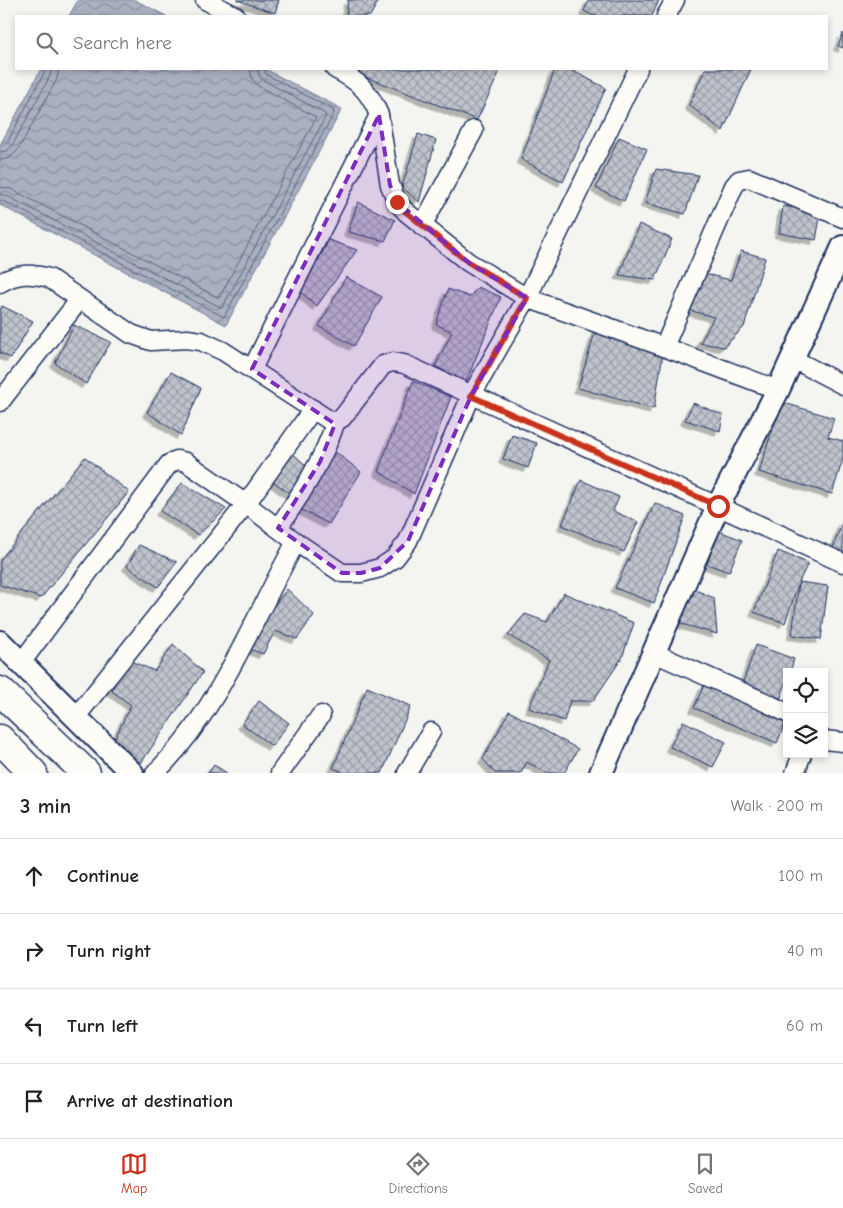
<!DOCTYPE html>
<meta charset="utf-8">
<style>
:root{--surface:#fff;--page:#f6f6f6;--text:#202124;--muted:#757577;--line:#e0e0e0;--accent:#c8321e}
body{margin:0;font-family:"Comic Neue",sans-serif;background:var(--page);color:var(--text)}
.controls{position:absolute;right:15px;bottom:15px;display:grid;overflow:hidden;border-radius:0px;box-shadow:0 2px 8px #0003}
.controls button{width:45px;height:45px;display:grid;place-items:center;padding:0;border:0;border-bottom:1px solid var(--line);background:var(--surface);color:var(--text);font:25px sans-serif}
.stop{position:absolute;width:15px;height:15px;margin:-11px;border:4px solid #c8321e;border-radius:50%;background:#fff}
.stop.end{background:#c8321e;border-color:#fff;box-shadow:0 1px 5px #0008}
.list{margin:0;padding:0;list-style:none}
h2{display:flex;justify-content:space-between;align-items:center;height:65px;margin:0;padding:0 20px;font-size:21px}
h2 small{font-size:16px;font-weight:400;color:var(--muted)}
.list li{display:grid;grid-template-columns:32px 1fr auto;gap:15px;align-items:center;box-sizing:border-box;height:75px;padding:0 20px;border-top:1px solid var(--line)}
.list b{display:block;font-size:19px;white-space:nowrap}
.list em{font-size:16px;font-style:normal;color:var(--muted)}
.icon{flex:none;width:28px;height:28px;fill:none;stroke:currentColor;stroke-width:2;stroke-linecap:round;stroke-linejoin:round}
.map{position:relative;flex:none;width:843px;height:773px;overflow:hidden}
.search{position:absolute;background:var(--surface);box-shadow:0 2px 8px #0003;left:15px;right:15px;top:15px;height:55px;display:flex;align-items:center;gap:12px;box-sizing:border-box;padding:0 18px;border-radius:0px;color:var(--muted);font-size:19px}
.sheet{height:365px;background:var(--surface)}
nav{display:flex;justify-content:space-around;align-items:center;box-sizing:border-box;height:70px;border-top:1px solid var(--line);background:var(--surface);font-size:14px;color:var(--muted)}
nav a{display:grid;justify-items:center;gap:2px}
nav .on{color:var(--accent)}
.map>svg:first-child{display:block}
.water{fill:url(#water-waves);stroke:#717c98}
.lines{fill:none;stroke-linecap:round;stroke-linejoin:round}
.shore{stroke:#546385;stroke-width:1}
.building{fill:url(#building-cross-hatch);stroke:#1b2f5e;filter:url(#shadow)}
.minor-casing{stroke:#1b2f5e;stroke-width:21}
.tertiary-casing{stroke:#1b2f5e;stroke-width:26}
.trunk-casing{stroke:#1b2f5e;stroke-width:31}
.minor{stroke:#fdfcf7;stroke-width:18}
.tertiary{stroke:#fdfcf7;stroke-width:22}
.trunk{stroke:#fdfcf7;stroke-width:28}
.route{stroke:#c8321e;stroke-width:6}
.marked{fill:#7b2cbf;fill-opacity:0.2;stroke:#7b2cbf;stroke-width:4;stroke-dasharray:10 6;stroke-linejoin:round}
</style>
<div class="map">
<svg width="843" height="773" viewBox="0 0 843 773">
<defs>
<pattern id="water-waves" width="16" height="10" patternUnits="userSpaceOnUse" patternTransform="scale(1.25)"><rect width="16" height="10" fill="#aab0bf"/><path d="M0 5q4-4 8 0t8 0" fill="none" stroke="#8a909e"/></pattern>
<pattern id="building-cross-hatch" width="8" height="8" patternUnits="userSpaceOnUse" patternTransform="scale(1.25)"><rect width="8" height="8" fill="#bfc3cc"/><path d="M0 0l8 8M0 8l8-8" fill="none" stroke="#9a9fa9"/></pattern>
<filter id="shadow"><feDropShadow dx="-4.5" dy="4.5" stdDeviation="0" flood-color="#0004"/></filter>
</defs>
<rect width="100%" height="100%" fill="#f4f4f1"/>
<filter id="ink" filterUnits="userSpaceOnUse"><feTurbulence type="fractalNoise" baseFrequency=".02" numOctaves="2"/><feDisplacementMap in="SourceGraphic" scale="10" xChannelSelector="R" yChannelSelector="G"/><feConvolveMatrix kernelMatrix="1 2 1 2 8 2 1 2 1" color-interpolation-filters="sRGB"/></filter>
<g filter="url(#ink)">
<g class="water">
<path d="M78,0H135L166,16H69Z"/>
<path d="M41,69H265L342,109L226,325L0,205V145Z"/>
</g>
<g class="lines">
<g class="shore">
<path d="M0,146L7,143L44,73L45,69"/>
<path d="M0,152L7,151L12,146L50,76L51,69"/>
<path d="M0,160L10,158L18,150L57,79L59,69"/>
<path d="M0,187L11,189L219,298L316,118L314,116L258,86L252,79L250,69"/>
<path d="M0,194L7,196L222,308L326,116L324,113L263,80L259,75L258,69"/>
<path d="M0,201H4L224,317L334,113L333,110L267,75L264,69"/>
</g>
</g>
<g class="building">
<path d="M237,0H279L275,13Z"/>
<path d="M348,0H379L370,16H346Z"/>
<path d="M589,0H659L652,16H594L584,11Z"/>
<path d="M843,33V48L838,46Z"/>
<path d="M357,69H501L477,120L355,73Z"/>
<path d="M555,69H569L606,88L563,182L521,159Z"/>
<path d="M705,69H751L723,131L689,105Z"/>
<path d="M418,134L436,140L419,202L402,187Z"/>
<path d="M619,137L647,149L624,201L596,188Z"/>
<path d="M656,169L698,175L685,214L645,203Z"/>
<path d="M358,202L395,220L385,241L348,232Z"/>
<path d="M783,206L821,212L816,240L779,233Z"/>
<path d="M639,224L672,239L655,280L619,275Z"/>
<path d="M329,240L357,250L317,306L301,292Z"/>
<path d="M741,251L765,258L744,327L724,347L700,343L714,317L681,308L696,272L731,280Z"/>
<path d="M346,277L382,297L354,346L319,326Z"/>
<path d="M478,287L501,297L466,382L435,366L452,332L436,324L448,289L470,297Z"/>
<path d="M2,306L33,321L11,358L0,353V310Z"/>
<path d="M598,323L664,347L654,409L578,388Z"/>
<path d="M74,325L111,342L86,384L55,363Z"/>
<path d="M171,372L201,388L181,435L147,412Z"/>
<path d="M413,381L451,397L414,494L378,471Z"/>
<path d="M781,402L834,418L828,437L843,441V459L832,494L759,472Z"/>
<path d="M693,403L723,415L720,431L685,420Z"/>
<path d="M512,435L537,443L528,468L503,459Z"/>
<path d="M286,447L314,473L297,499L266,476Z"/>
<path d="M333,450L361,472L329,524L300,509Z"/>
<path d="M85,457L129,492L41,598L0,585V560Z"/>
<path d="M581,480L619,497L613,511L638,522L624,552L562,525Z"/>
<path d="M182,483L226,509L198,535L160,511Z"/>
<path d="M655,503L685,516L654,603L615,588Z"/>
<path d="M843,520V557L831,553Z"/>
<path d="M719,531L742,540L729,572L707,564Z"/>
<path d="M139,545L177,562L158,587L127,566Z"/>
<path d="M778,551L808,563L799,582L785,623L754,612Z"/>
<path d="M799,582L828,586L821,639L792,635Z"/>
<path d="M684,585L714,598L717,634L668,620Z"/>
<path d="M287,589L314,615L297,639L275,631L263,654L242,646Z"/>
<path d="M564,593L634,623L622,658L593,701H570L564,721L529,708L549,660L508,635L525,614L547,622Z"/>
<path d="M173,644L203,672L139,766L115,738L131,705L112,691L123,658L155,671Z"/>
<path d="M756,645L794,659L790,672H787V680L779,702L741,688Z"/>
<path d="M704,685L787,719L777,743L694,708Z"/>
<path d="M367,687L411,706L382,773H345L333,768Z"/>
<path d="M259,701L289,723L272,746L242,724Z"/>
<path d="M509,711L578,749L564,773H547L527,762L521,773H495L483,759Z"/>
<path d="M683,721L726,742L713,767L670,747Z"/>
<path d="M214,765L227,773H208Z"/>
</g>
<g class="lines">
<defs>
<g id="minor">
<path d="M205,0L236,16"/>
<path d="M666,16L675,0"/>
<path d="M335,69C358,81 369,90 379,115L390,185L397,202L406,212L468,262L527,298L664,347L778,390"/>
<path d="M422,226L474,130"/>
<path d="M0,283C17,273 31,273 49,278L131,334L151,341L187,339L201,341L223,351L329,420L336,421L342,418L383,365L393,362L404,364L843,563"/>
<path d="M664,347L734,186L739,180L749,178L843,218"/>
<path d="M793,359L843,385"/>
<path d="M252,369L379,115"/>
<path d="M0,402L80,299"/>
<path d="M278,528C301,494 323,461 336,421"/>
<path d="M654,653L767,703L787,713"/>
<path d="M21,663L169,464L177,460L186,462L246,504L296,542L342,573H361L380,568L395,558L408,541L471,396L527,298L638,69"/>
<path d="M75,718L246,504L313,409"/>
<path d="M824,740L843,742"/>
<path d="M155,773C219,711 253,619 296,542"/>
<path d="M280,773L321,715"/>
<path d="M407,773L431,732"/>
<path d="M795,773L802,754"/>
</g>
<g id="tertiary">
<path d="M0,642L132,773"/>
<path d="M601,773L718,506L778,390L843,247"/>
</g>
<g id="trunk">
<path d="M0,691L86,773"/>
<path d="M0,739L33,773"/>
</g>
</defs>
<use href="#minor" class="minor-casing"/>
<use href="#tertiary" class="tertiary-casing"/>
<use href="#trunk" class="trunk-casing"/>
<use href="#minor" class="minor"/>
<use href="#tertiary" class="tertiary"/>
<use href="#trunk" class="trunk"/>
</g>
</g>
<g class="lines" filter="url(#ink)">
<path class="route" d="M397,202L406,212L468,262L527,298L471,396L718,506"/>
</g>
<path class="marked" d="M379,115L390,185L397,202L468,262L527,298L471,396L408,541L380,568L361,573H342L278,528L320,462L335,424L252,369Z"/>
</svg>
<div class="controls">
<button><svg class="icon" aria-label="locate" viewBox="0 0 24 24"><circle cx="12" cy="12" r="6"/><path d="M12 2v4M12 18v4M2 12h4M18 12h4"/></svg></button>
<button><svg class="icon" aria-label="layers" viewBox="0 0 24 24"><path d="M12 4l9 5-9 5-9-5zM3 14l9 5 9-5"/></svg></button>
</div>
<div class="stop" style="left:718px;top:506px"></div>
<div class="stop end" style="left:397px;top:202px"></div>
<div class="search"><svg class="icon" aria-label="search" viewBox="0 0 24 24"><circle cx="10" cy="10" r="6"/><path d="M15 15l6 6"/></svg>Search here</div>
</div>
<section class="sheet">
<h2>3 min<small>Walk · 200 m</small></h2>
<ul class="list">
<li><svg class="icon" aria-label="ahead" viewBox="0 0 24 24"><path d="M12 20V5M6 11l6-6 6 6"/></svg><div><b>Continue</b></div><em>100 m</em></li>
<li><svg class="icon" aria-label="right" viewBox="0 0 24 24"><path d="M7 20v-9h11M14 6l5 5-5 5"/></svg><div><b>Turn right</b></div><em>40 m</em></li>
<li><svg class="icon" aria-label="left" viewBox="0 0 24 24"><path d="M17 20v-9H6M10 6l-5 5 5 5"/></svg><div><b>Turn left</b></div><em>60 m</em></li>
<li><svg class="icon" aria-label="arrive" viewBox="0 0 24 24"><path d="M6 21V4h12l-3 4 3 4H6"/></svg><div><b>Arrive at destination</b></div></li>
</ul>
</section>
<nav>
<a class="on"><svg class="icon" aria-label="map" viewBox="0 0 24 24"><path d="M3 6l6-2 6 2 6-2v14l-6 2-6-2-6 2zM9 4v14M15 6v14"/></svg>Map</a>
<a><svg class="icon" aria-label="directions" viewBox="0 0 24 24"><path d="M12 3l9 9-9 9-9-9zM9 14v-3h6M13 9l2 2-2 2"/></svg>Directions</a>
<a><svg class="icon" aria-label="saved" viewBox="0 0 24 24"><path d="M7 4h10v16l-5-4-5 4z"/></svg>Saved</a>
</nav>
